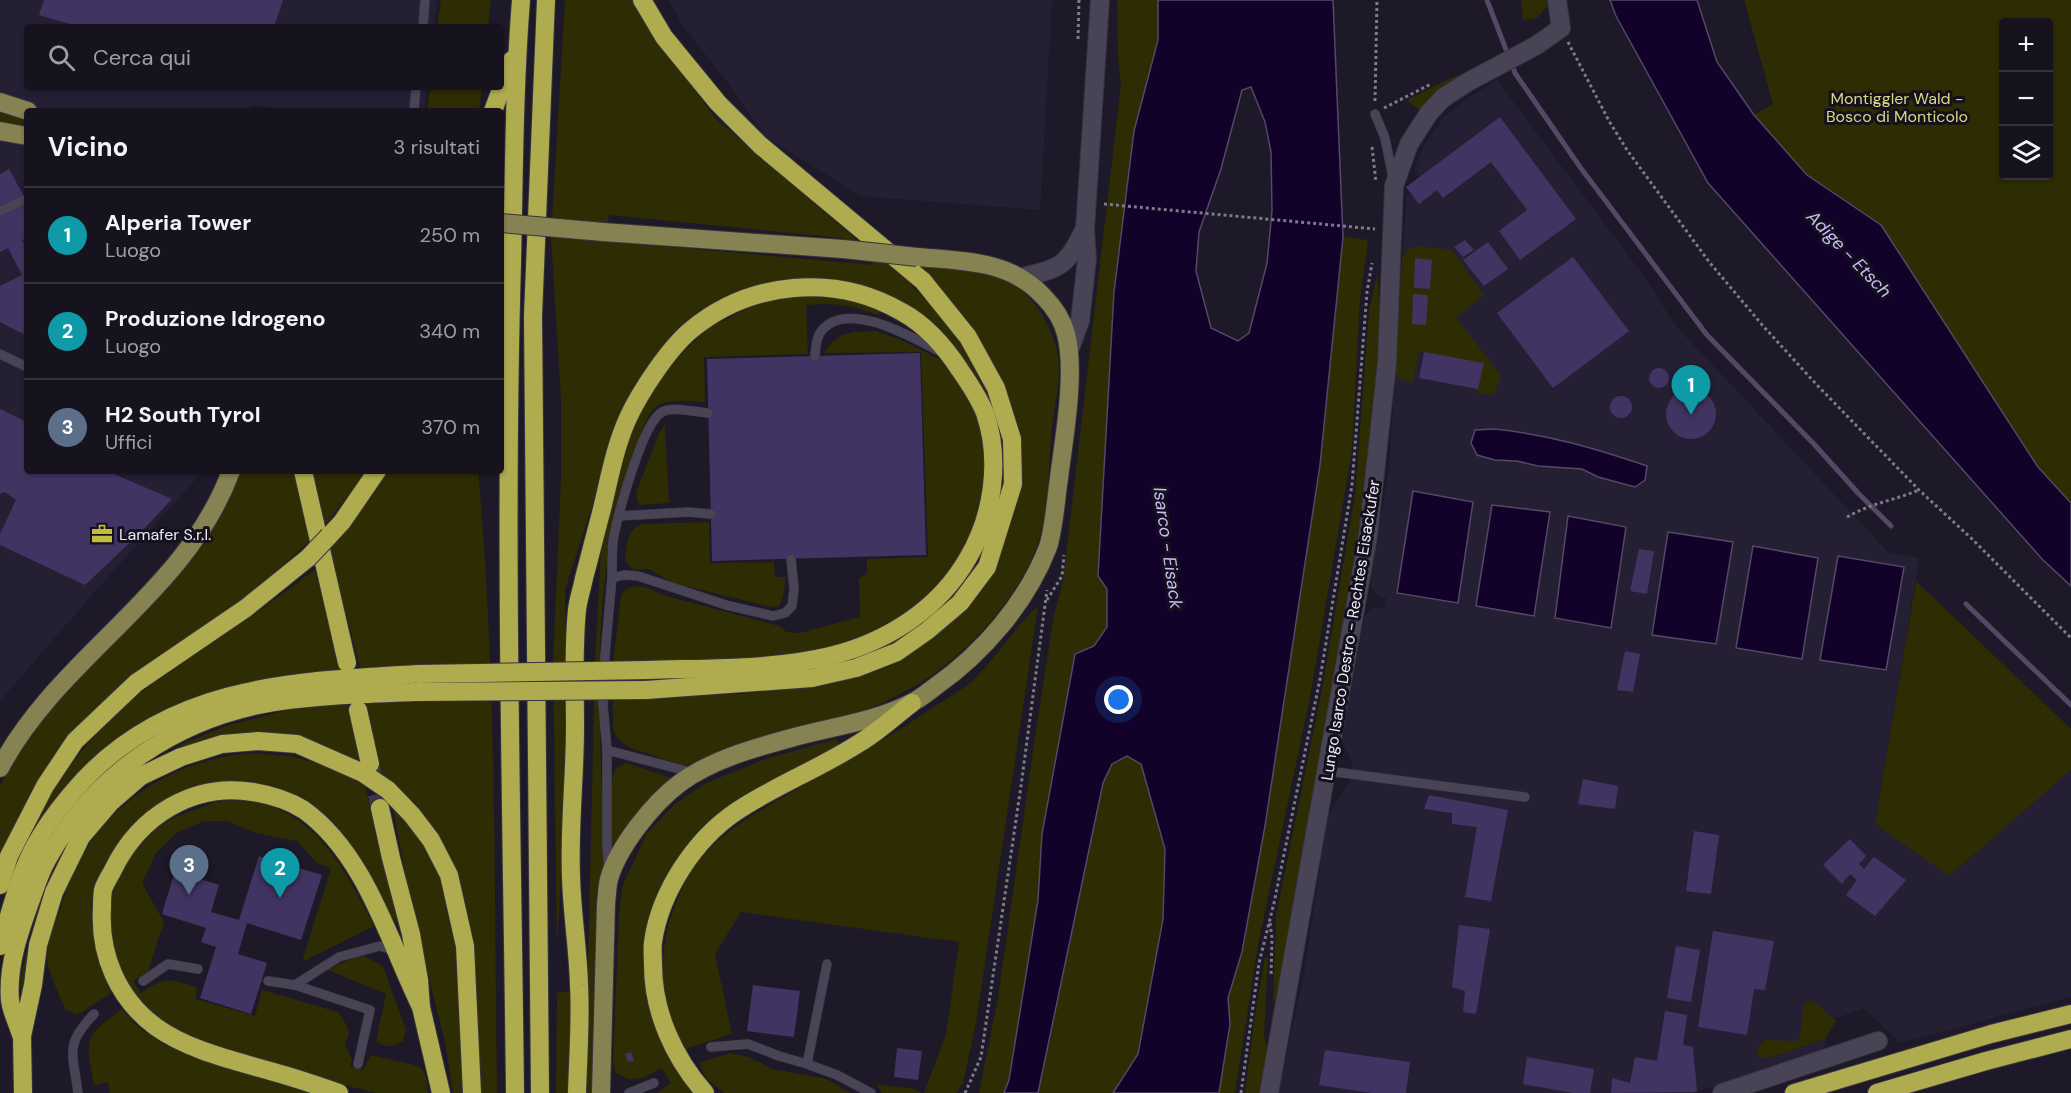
<!DOCTYPE html>
<html lang="it">
<meta charset="utf-8">
<style>
:root{--surface:#16131e;--page:#1f1c27;--text:#f1f3f6;--muted:#9e9ea4;--line:#35323c;--accent:#ea580c}
body{margin:0;font-family:"DM Sans",sans-serif;background:var(--page);color:var(--text)}
.controls{position:absolute;right:18px;top:18px;display:grid;overflow:hidden;border-radius:6px;box-shadow:0 2px 4px #0004}
.controls button{width:54px;height:54px;display:grid;place-items:center;padding:0;border:0;border-bottom:2px solid var(--line);background:var(--surface);color:var(--text);font:30px sans-serif}
.you{position:absolute;left:1119px;top:700px;width:21px;height:21px;margin:-15px;border:4px solid #fff;border-radius:50%;background:#1a73e8;box-shadow:0 0 0 9px #1a73e833}
.badge{display:grid;place-items:center;width:39px;height:39px;border-radius:50%;background:var(--accent);color:#fff;font-size:20px;font-weight:700}
.pin{position:absolute;translate:-50% -50px;filter:drop-shadow(0 2px 3px #0008)}
.pin::after{content:'';position:absolute;top:32px;width:21px;height:18px;background:inherit;clip-path:polygon(0 0,100% 0,50% 100%)}
.list{margin:0;padding:0;list-style:none}
h2{display:flex;justify-content:space-between;align-items:center;height:78px;margin:0;padding:0 24px;font-size:26px}
h2 small{font-size:20px;font-weight:400;color:var(--muted)}
.list li{display:grid;grid-template-columns:39px 1fr auto;gap:18px;align-items:center;box-sizing:border-box;height:96px;padding:0 24px;border-top:2px solid var(--line)}
.list b{display:block;font-size:22px;white-space:nowrap}
.list p{margin:0;font-size:20px;white-space:nowrap;color:var(--muted)}
.list em{font-size:20px;font-style:normal;color:var(--muted)}
.icon{flex:none;width:33px;height:33px;fill:none;stroke:currentColor;stroke-width:2;stroke-linecap:round;stroke-linejoin:round}
.map{position:relative;flex:none;width:2071px;height:1093px;overflow:hidden}
.search{position:absolute;background:var(--surface);box-shadow:0 2px 4px #0004;left:24px;top:24px;width:480px;height:66px;display:flex;align-items:center;gap:15px;box-sizing:border-box;padding:0 21px;border-radius:6px;color:var(--muted);font-size:22px}
.panel{position:absolute;background:var(--surface);box-shadow:0 2px 4px #0004;left:24px;top:108px;width:480px;height:366px;border-radius:6px}
.map>svg:first-child{display:block}
.built{fill:#251f34}
.green{fill:#2d2c03;fill-rule:evenodd}
.water{fill:#12022a;stroke:#544867;stroke-width:1.5;fill-rule:evenodd}
.lines{fill:none;stroke-linecap:round;stroke-linejoin:round}
.stream{stroke:#544867;stroke-width:5}
.building{fill:#423462}
.highway-tunnel{stroke:#3c3847;stroke-width:18;stroke-dasharray:18 9;stroke-linecap:butt}
.lane-casing{stroke:#36333f;stroke-width:10}
.street-casing{stroke:#36333f;stroke-width:20}
.primary-casing{stroke:#36333f;stroke-width:20}
.highway-casing{stroke:#36333f;stroke-width:20}
.path{stroke:#7e7a88;stroke-width:3;stroke-dasharray:3 3;stroke-linecap:butt}
.lane{stroke:#484455;stroke-width:9}
.street{stroke:#484455;stroke-width:18}
.primary{stroke:#868251;stroke-width:18}
.highway{stroke:#afab4f;stroke-width:18}
.primary-bridge-casing{stroke:#36333f;stroke-width:20;stroke-linecap:butt}
.highway-bridge-casing{stroke:#36333f;stroke-width:20;stroke-linecap:butt}
.primary-bridge{stroke:#868251;stroke-width:18}
.highway-bridge{stroke:#afab4f;stroke-width:18}
.labels{text-anchor:middle;stroke-width:6;stroke-linejoin:round;paint-order:stroke}
.park-label{font-size:16px;fill:#dbd881;stroke:#14101e}
.poi-label{font-size:16px;fill:#edebf6;stroke:#14101e;text-anchor:start}
.street-label{font-size:16px;fill:#edebf6;stroke:#14101e}
.water-label{font-size:18px;font-style:italic;fill:#cabaf8;stroke:#14101e}
</style>
<div class="map">
<svg width="2071" height="1093" viewBox="0 0 2071 1093">
<rect width="100%" height="100%" fill="#1d1928"/>
<g class="built">
<path d="M0,0H437L434,27H27V87H427L424,111H293L252,105L246,111H27V471H198L197,478L98,588L0,701Z"/>
<path d="M669,0H1052L1040,210L860,196L765,136L732,88L682,25Z"/>
<path d="M1497,80L1643,275L1676,326L1888,552L1919,558L1875,824L1949,875L2071,770V997L1900,1043L1864,1008L1832,1020L1823,1052L1693,1093H1278L1304,975L1328,815L1350,782L1352,774V765L1342,739L1364,618L1370,609L1376,607L1384,609L1386,598L1379,596L1374,592L1370,582L1389,470L1402,259L1407,195L1410,193L1406,187L1420,177L1414,169L1424,146L1444,117L1471,96Z"/>
</g>
<g class="green">
<path d="M441,0H491L488,27H437Z"/>
<path d="M565,0H633L640,16L716,119L856,239L895,267L933,308L957,336L985,383L1000,422L1007,454L1002,453L993,422L952,344L849,285L711,309L616,432L565,590L568,748L557,949L553,662L561,480V400L551,236ZM609,215L842,238L874,265L605,241Z"/>
<path d="M1117,0H1158V40L1134,131L1114,292L1098,576L1107,589V627L1094,646L1074,654L1042,834L1038,900L1009,1080L1004,1093H979L998,998L1036,730L1054,615L1063,581L1121,84L1118,58Z"/>
<path d="M1521,0H1547L1548,5L1537,18L1523,20Z"/>
<path d="M1744,0H2071V503L2038,467L1881,225L1807,175L1754,115L1773,104ZM2004,22H2048V176H2004Z"/>
<path d="M1455,76H1460L1422,112L1407,100Z"/>
<path d="M430,87H482L479,111H427Z"/>
<path d="M0,109L27,119V128L0,122Z"/>
<path d="M1343,237L1368,240L1360,299L1352,450L1311,692L1258,945L1235,1093H1219L1230,1024L1228,998L1243,950L1265,826L1320,465Z"/>
<path d="M1419,246L1452,250L1484,295L1456,317L1501,376L1495,392L1491,395L1477,393L1483,363L1419,352L1413,382L1398,378L1395,371L1402,259L1408,249Z"/>
<path d="M913,266C947,268 990,264 1018,287C1036,301 1050,325 1056,347C1063,373 1055,402 1052,428C1048,468 1050,511 1036,549C1021,588 987,630 955,657C911,696 857,714 802,732C769,743 736,754 703,764L683,765L630,748L618,739L613,729V663L621,596C629,579 651,588 663,595L779,626L787,632L800,633L860,617L859,578L867,574V559L928,557L921,352L824,353L832,342L842,335L854,332L875,331L899,339L947,363L976,409L987,442L984,509L951,577L904,618L847,644L782,659L625,664L622,696L669,697L740,694L810,687L920,647L956,619L981,592L998,558L1015,425Z"/>
<path d="M1377,275C1381,307 1379,341 1377,373C1374,415 1370,457 1366,498L1278,994L1273,1004L1276,916L1322,689L1355,495L1369,311Z"/>
<path d="M836,295L881,311L878,315C850,305 836,302 806,305L808,354L704,357L705,402C691,402 668,398 656,407C645,416 641,435 636,447C583,584 603,736 604,879C604,950 599,1022 596,1093H585L595,663L600,565L602,539L621,463L641,408L667,371L685,350L709,328L757,304L787,297Z"/>
<path d="M665,425L669,503L640,505L637,500L636,493L659,433Z"/>
<path d="M239,471H295L309,542L251,593L120,689L0,862V786L16,757L47,714L160,594Z"/>
<path d="M310,471H367L325,525Z"/>
<path d="M387,471H478C497,678 494,886 497,1093H478L471,926L462,892L446,852L430,825L413,802L377,772L363,702L425,700L463,701L461,665L360,667L329,549Z"/>
<path d="M709,522L710,563L774,562L775,577H786L783,597L779,606L771,607L673,583L649,569L633,570L625,560C627,545 626,530 642,524Z"/>
<path d="M315,569L340,669L293,674L243,686L76,778L0,929C0,898 13,866 26,838C52,785 89,736 134,698C150,685 168,673 186,661C229,631 274,602 315,569Z"/>
<path d="M1916,581L2071,729V770L1949,876L1875,824Z"/>
<path d="M1038,606L976,1023L963,1083L956,1093H924L946,1034L959,942L741,912L715,954L732,1034L685,1049C664,1010 657,970 668,927C675,902 685,877 702,857C726,828 761,810 794,791C841,764 889,738 934,707C946,699 961,691 972,681C996,659 1013,628 1038,606Z"/>
<path d="M347,704L360,763L325,746L294,738L248,736L113,792L33,937L26,970L25,1004L22,1005L20,979L26,954L40,902L58,859L79,824L128,777L184,743L226,726L287,710Z"/>
<path d="M837,739L839,745L690,849L648,979L696,1093H657L671,1083L662,1068C644,1077 635,1085 616,1073L613,1062L619,914L622,887L647,833L675,804L706,783L768,758Z"/>
<path d="M250,753L291,756L334,768L365,786L399,921L396,924L344,835L320,814L272,788L153,810L123,837L98,888L93,913V937L99,965L111,993L77,1015L66,1010C59,996 45,965 46,950C47,938 57,919 61,907C68,885 76,863 89,845C126,790 185,759 250,753Z"/>
<path d="M1127,756L1141,764L1165,849L1163,919L1138,1054L1113,1093H1038L1103,783L1112,764Z"/>
<path d="M626,763L674,779L613,854C612,837 608,784 615,771C617,766 622,765 626,763Z"/>
<path d="M239,800C249,802 261,802 271,806C326,827 348,877 374,926L302,962L331,868L317,863L297,841L255,833L228,821H204L176,833L156,853L142,883L164,922L148,971L133,981L141,993C168,975 168,979 197,987L196,999L255,1016L262,990L338,1012L346,1024L349,1034L345,1043L352,1060L350,1066L363,1070L371,1055L419,1066C427,1071 427,1084 428,1093H376L301,1074L203,1045L148,1012L122,979L106,921L113,889L133,852L157,828L173,818L215,802Z"/>
<path d="M393,808C410,825 426,844 437,866C453,900 455,941 457,978C460,1017 462,1055 463,1093H453L445,1042L413,914Z"/>
<path d="M364,956L383,966L406,1030L403,1041C391,1048 387,1048 376,1041L386,994L328,970L355,957Z"/>
<path d="M1265,957L1268,958L1264,1036L1268,1050L1262,1093H1245L1255,1015Z"/>
<path d="M570,991L569,1093H556L557,993Z"/>
<path d="M1807,1001H1813L1836,1021L1825,1039L1769,1058H1763L1757,1055V1050L1764,1040L1799,1041L1804,1003Z"/>
<path d="M122,1009L137,1026L166,1046L199,1059L279,1084L321,1093H110L108,1082L94,1085C86,1039 82,1038 122,1009Z"/>
<path d="M730,1053L749,1057L772,1069L827,1079L850,1093H724L706,1078L699,1063Z"/>
<path d="M876,1084L915,1089L921,1093H882Z"/>
</g>
<g class="water">
<path d="M1158,0H1333L1343,237L1320,465L1265,826L1242,952L1228,998L1230,1024L1219,1093H1113L1138,1054L1163,919L1165,849L1141,764L1127,756L1112,764L1103,783L1038,1093H1004L1009,1080L1038,900L1042,834L1075,654L1094,646L1107,627V589L1098,576L1114,292L1134,131L1158,40ZM1251,87L1265,122L1271,152L1272,211L1267,263L1249,333L1238,341L1211,328L1196,271L1199,232L1221,169L1242,90Z"/>
<path d="M1610,0H1697L1717,62L1754,115L1807,175L1881,225L2038,467L2071,503V586L2042,559L1708,183L1616,16Z"/>
<path d="M1494,429C1547,434 1597,449 1647,466L1645,480L1635,487L1598,477L1582,469L1538,466L1517,461L1495,460L1477,455L1471,443L1475,430Z"/>
<path d="M1413,491L1473,502L1458,603L1397,593Z"/>
<path d="M1492,505L1550,512L1534,616L1476,606Z"/>
<path d="M1568,516L1626,527L1611,628L1555,618Z"/>
<path d="M1668,532L1733,542L1716,644L1652,635Z"/>
<path d="M1753,546L1818,558L1802,659L1736,648Z"/>
<path d="M1838,556L1904,567L1886,670L1820,660Z"/>
</g>
<g class="lines">
<g class="stream">
<path d="M1487,0L1515,73L1580,167L1707,335L1813,443L1859,494L1891,526"/>
<path d="M1966,604L2071,705"/>
</g>
</g>
<g class="building">
<path d="M44,0H283L274,27H80L39,15Z"/>
<path d="M1500,117L1576,219L1520,260L1499,231L1527,210L1491,162L1443,198L1437,190L1419,204L1406,187Z"/>
<path d="M9,169L27,202V238L22,240L27,249V336L0,322V286L22,275L8,248L0,252V174Z"/>
<path d="M1465,240L1474,250L1463,257L1454,247Z"/>
<path d="M1488,242L1508,269L1484,286L1463,260Z"/>
<path d="M1573,257L1629,331L1553,388L1497,313Z"/>
<path d="M1415,258L1432,260L1430,289L1414,288Z"/>
<path d="M1413,294L1428,295L1426,325L1412,324Z"/>
<path d="M1424,352L1484,363L1478,389L1419,378Z"/>
<path d="M920,353L926,555L712,561L707,359Z"/>
<circle cx="1659" cy="378" r="10"/>
<circle cx="1691" cy="414" r="25"/>
<circle cx="1621" cy="407" r="11"/>
<path d="M0,409L27,422V471H107L172,499L139,534L85,585L0,545V534L16,500L5,492L0,494Z"/>
<path d="M1639,549L1654,551L1647,594L1630,591Z"/>
<path d="M1625,651L1640,654L1633,692L1617,690Z"/>
<path d="M1583,779L1618,786L1615,809L1578,804Z"/>
<path d="M1429,795L1508,810L1491,901L1465,897L1477,827L1452,824V813L1424,809Z"/>
<path d="M1694,831L1719,835L1711,894L1686,891Z"/>
<path d="M1850,839L1866,856L1859,864L1864,869L1874,857L1906,880L1875,916L1846,895L1857,880L1850,874L1842,884L1823,865Z"/>
<path d="M259,856L322,875L301,940L247,923L238,954L267,963L251,1014L200,998L216,947L201,942L206,928L162,914L175,871L219,885L211,912L239,920Z"/>
<path d="M1459,925L1490,929L1476,1014L1463,1012L1465,991L1452,987Z"/>
<path d="M1713,931L1774,941L1765,990L1754,989L1747,1035L1698,1027Z"/>
<path d="M1676,946L1700,950L1691,1002L1667,998Z"/>
<path d="M753,985L800,991L794,1037L747,1031Z"/>
<path d="M1665,1011L1687,1015L1683,1045L1693,1047L1697,1092L1611,1093L1612,1078L1630,1083L1635,1057L1657,1061Z"/>
<path d="M897,1048L922,1051L918,1080L894,1077Z"/>
<path d="M1325,1050L1410,1062L1406,1093H1372L1319,1085Z"/>
<path d="M631,1052L634,1061L628,1062L625,1054Z"/>
<path d="M1527,1057L1594,1069L1590,1093H1573L1523,1084Z"/>
</g>
<g class="lines">
<path class="highway-tunnel" d="M371,768L380,808"/>
<defs>
<g id="lane">
<path d="M423,27L425,0"/>
<path d="M414,111L416,87"/>
<path d="M1375,114L1385,138L1393,178"/>
<path d="M0,211L27,199"/>
<path d="M0,354L27,367"/>
<path d="M815,356C816,347 816,336 823,329C850,300 913,338 941,352"/>
<path d="M619,516L688,512L711,514"/>
<path d="M612,578C612,566 612,553 613,541C617,518 642,423 662,412C674,406 695,412 708,413"/>
<path d="M607,750L694,773"/>
<path d="M1328,771L1525,797"/>
<path d="M609,870L607,846V750L603,705L605,655L612,578L624,575L638,576L726,605L773,616L785,613L792,606L794,589L791,559"/>
<path d="M143,981L168,964L198,969"/>
<path d="M268,981L295,985L370,1010L358,1064"/>
<path d="M295,985L339,957L380,946L396,951"/>
<path d="M711,1047L748,1044L779,1056L807,1064L827,964"/>
<path d="M807,1064L837,1075L871,1093"/>
<path d="M78,1093C73,1053 64,1045 94,1014"/>
<path d="M629,1093L654,1083"/>
</g>
<g id="street">
<path d="M1022,277C1060,269 1068,265 1084,230"/>
<path d="M1070,348L1080,321L1087,259L1085,229L1100,0"/>
<path d="M1269,1093L1368,536L1387,363L1394,186L1409,144L1429,113L1443,98L1466,83L1537,45L1561,28L1557,0"/>
<path d="M1722,1093L1878,1041"/>
</g>
<g id="primary">
<path d="M0,102L28,111"/>
<path d="M0,131L27,136"/>
<path d="M603,232L843,249"/>
<path d="M0,768C59,656 186,594 231,471"/>
<path d="M601,1093L606,904C607,896 607,887 609,879C618,847 653,803 680,783C711,760 754,748 791,738C830,727 874,722 911,703C920,699 928,692 936,686C983,653 1027,602 1048,547C1054,529 1056,498 1059,478C1064,438 1076,372 1066,334C1062,318 1054,307 1043,296C1010,260 963,261 917,257"/>
</g>
<g id="highway">
<path d="M642,0L664,37L718,103L760,145L923,281L968,337L996,388L1012,439L1013,484L987,567L960,603L927,631L897,652L856,668L812,678L646,690"/>
<path d="M493,111L512,60"/>
<path d="M303,471L347,663"/>
<path d="M329,536L342,522L377,471"/>
<path d="M358,710L370,764"/>
<path d="M380,808L391,858L411,934L419,980L421,1007L441,1093"/>
<path d="M0,885L9,856L45,786L75,741L136,683L246,608L308,558"/>
<path d="M0,946C9,918 16,887 28,860C39,835 55,813 73,792C162,686 290,681 418,674"/>
<path d="M21,1035C18,1024 11,1011 10,1000C7,964 21,927 33,894C37,883 41,870 47,860C95,773 177,718 274,702C321,695 368,694 415,692"/>
<path d="M23,1093L22,1036L33,985L38,945L54,892L81,837L111,802L141,776L181,757L222,744L258,741L297,744L363,773L388,790L412,815L431,840L449,875L465,946L472,1093"/>
<path d="M339,1093C316,1085 293,1077 270,1071C232,1060 188,1050 156,1027C118,999 99,955 102,908C102,903 102,896 103,890C105,883 110,876 113,870C139,816 193,782 253,792C271,795 288,800 304,810C366,855 389,942 421,1007"/>
<path d="M515,1093C512,817 504,540 512,263C514,176 514,88 521,0"/>
<path d="M540,1093L533,316L546,0"/>
<path d="M577,1093C578,1057 581,1021 579,985C578,949 572,913 571,877C569,827 575,777 575,727C575,689 573,649 577,610C578,600 582,589 584,578C590,556 595,535 601,513C609,481 614,449 628,418C640,392 669,348 691,330C750,281 835,273 902,312C926,325 945,347 960,370C969,383 979,398 985,413C1001,460 993,516 968,558C939,609 887,642 830,656C771,670 708,668 647,670"/>
<path d="M705,1093C674,1058 653,1012 653,965C653,958 652,949 653,942C660,892 695,839 737,811C776,785 821,768 861,742C879,731 895,716 912,703"/>
<path d="M1794,1093L1991,1034L2071,1014"/>
<path d="M1877,1093L1986,1061L2071,1039"/>
</g>
</defs>
<use href="#lane" class="lane-casing"/>
<use href="#street" class="street-casing"/>
<use href="#primary" class="primary-casing"/>
<use href="#highway" class="highway-casing"/>
<g class="path">
<path d="M1078,39L1079,0"/>
<path d="M1568,42L1609,121L1627,150L1710,263L1764,327L1817,385L1919,490L1971,538L2071,638"/>
<path d="M1375,101L1377,0"/>
<path d="M1384,108L1431,84"/>
<path d="M1372,147L1376,182"/>
<path d="M1104,204L1375,229"/>
<path d="M1847,517C1869,504 1895,500 1919,490"/>
<path d="M1047,600L1062,576L1064,555"/>
<path d="M1270,923L1272,938L1271,976"/>
<path d="M965,1093L981,1057L1021,786L1047,590"/>
<path d="M1241,1093L1259,963L1274,903L1320,679L1352,485L1367,292L1372,263"/>
</g>
<use href="#lane" class="lane"/>
<use href="#street" class="street"/>
<use href="#primary" class="primary"/>
<use href="#highway" class="highway"/>
<defs>
<g id="primary-bridge">
<path d="M501,223L603,232"/>
<path d="M843,249L917,257"/>
</g>
<g id="highway-bridge">
<path d="M308,558L329,536"/>
<path d="M418,674L647,670"/>
<path d="M415,692L646,690"/>
</g>
</defs>
<use href="#primary-bridge" class="primary-bridge-casing"/>
<use href="#highway-bridge" class="highway-bridge-casing"/>
<use href="#primary-bridge" class="primary-bridge"/>
<use href="#highway-bridge" class="highway-bridge"/>
</g>
<defs>
<symbol id="office-bare" viewBox="-9 -9 18 18"><path d="M-6-3h4V-5.5h4V-3h4V5H-6ZM-1-4.5V-3h2v-1.5ZM-6 0V1H6V0Z" fill="#c2bd3f" stroke="#14101e" stroke-width="2.5" paint-order="stroke"/></symbol>
</defs>
<g fill-rule="evenodd">
<use href="#office-bare" x="87" y="519" width="30" height="30"/>
</g>
<g class="labels">
<g class="park-label">
<text x="1897" y="104">Montiggler Wald -<tspan x="1897" dy="18">Bosco di Monticolo</tspan></text>
</g>
<g class="poi-label">
<text x="119" y="540">Lamafer S.r.l.</text>
</g>
<g class="street-label">
<text transform="translate(1350 630) rotate(-81)" y="6">Lungo Isarco Destro - Rechtes Eisackufer</text>
</g>
<g class="water-label">
<text transform="translate(1849 254) rotate(46)" y="6">Adige - Etsch</text>
<text transform="translate(1168 548) rotate(82)" y="6">Isarco - Eisack</text>
</g>
</g>
</svg>
<div class="controls">
<button>+</button>
<button>−</button>
<button><svg class="icon" aria-label="layers" viewBox="0 0 24 24"><path d="M12 4l9 5-9 5-9-5zM3 14l9 5 9-5"/></svg></button>
</div>
<div class="you"></div>
<div class="pin badge" style="left:1691px;top:415px;background:#0f9aa8">1</div>
<div class="pin badge" style="left:280px;top:898px;background:#0f9aa8">2</div>
<div class="pin badge" style="left:189px;top:895px;background:#5c6f8a">3</div>
<div class="search"><svg class="icon" aria-label="search" viewBox="0 0 24 24"><circle cx="10" cy="10" r="6"/><path d="M15 15l6 6"/></svg>Cerca qui</div>
<section class="panel">
<h2>Vicino<small>3 risultati</small></h2>
<ul class="list">
<li><span class="badge" style="background:#0f9aa8">1</span><div><b>Alperia Tower</b><p>Luogo</p></div><em>250 m</em></li>
<li><span class="badge" style="background:#0f9aa8">2</span><div><b>Produzione Idrogeno</b><p>Luogo</p></div><em>340 m</em></li>
<li><span class="badge" style="background:#5c6f8a">3</span><div><b>H2 South Tyrol</b><p>Uffici</p></div><em>370 m</em></li>
</ul>
</section>
</div>
